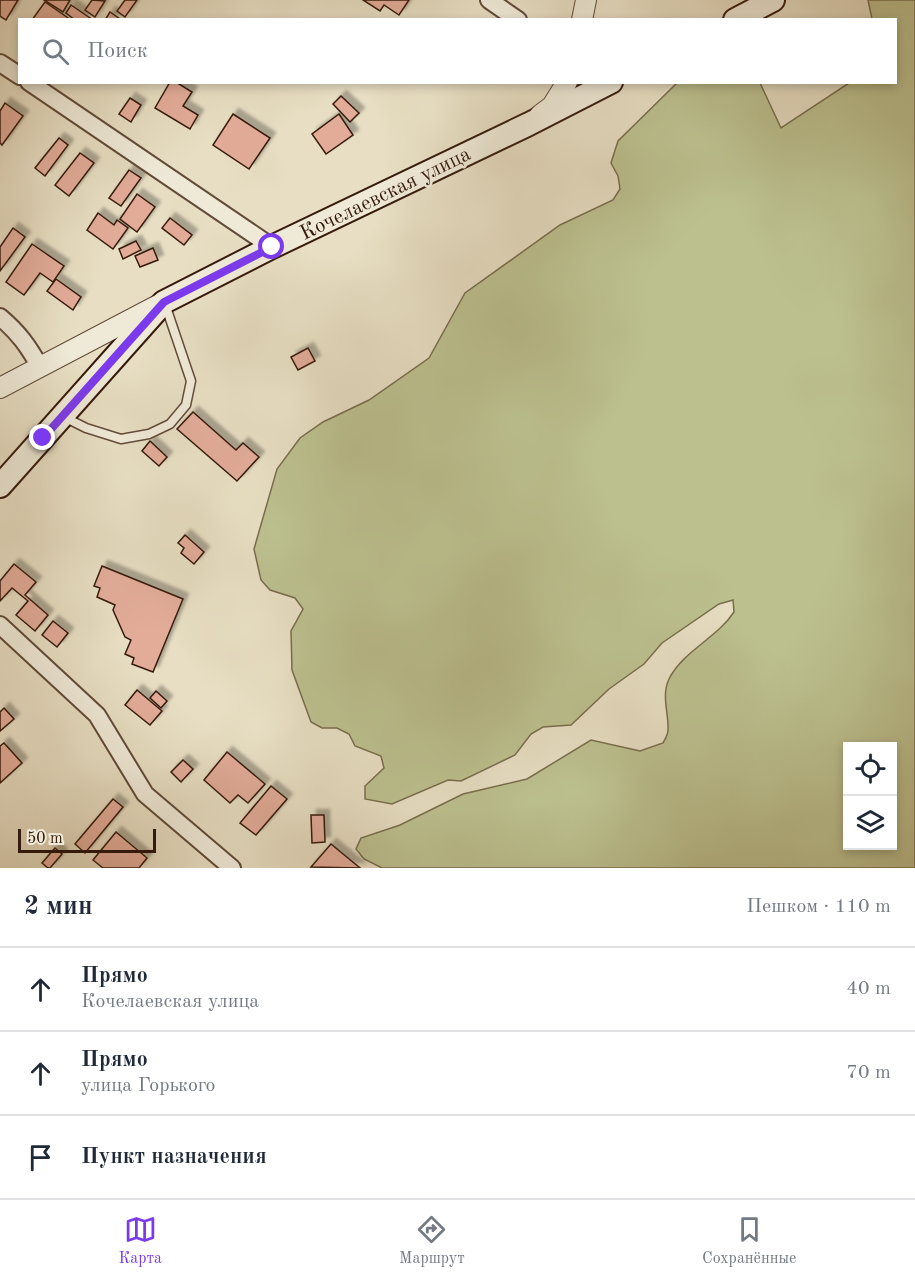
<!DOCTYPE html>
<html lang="ru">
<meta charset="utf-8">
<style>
:root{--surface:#fff;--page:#f6f6f7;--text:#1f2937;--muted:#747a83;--line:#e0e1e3;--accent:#7c3aed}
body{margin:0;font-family:"Old Standard TT",serif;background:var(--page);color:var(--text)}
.controls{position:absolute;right:18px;bottom:18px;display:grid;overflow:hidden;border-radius:0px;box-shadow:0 3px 9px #0003}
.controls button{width:54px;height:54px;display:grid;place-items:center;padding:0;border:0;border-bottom:2px solid var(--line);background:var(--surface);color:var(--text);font:30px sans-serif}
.scale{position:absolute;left:18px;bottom:15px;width:138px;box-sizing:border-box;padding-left:6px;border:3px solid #361a0b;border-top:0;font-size:16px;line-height:21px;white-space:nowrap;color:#361a0b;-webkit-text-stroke:4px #efead8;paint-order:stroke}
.stop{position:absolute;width:18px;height:18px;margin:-14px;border:4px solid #7c3aed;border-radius:50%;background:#fff}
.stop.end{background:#7c3aed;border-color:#fff;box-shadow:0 2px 6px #0008}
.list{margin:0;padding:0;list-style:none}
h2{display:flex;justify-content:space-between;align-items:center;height:78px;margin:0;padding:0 24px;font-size:26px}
h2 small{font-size:20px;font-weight:400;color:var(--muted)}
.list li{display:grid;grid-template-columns:39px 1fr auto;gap:18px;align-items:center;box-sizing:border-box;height:84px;padding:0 24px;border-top:2px solid var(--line)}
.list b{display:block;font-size:22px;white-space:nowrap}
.list p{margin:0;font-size:20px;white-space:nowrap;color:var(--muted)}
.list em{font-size:20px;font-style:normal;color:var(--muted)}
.icon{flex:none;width:33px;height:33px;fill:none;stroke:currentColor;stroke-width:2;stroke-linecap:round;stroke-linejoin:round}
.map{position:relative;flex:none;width:915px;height:868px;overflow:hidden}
.search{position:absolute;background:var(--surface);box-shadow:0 3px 9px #0003;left:18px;right:18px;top:18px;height:66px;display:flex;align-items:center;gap:15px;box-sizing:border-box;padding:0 21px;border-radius:0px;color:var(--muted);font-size:22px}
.sheet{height:330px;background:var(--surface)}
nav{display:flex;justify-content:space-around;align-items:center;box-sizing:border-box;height:84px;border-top:2px solid var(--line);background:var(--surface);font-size:16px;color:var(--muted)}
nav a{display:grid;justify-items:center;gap:3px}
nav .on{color:var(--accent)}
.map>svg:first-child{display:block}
.green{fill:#bcc08f;stroke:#796d4d;stroke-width:1.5;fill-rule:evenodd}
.building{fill:#e2ac99;stroke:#361a0b;stroke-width:1.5;filter:url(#shadow)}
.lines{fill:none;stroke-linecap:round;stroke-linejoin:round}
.service-casing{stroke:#624b39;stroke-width:11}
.minor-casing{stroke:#624b39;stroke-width:20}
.tertiary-casing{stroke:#624b39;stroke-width:22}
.secondary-casing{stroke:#361a0b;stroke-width:26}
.service{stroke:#efead8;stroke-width:8}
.minor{stroke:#efead8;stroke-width:16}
.tertiary{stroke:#efead8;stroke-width:20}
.secondary{stroke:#efead8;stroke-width:22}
.route{stroke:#7c3aed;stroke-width:8}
.labels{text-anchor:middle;stroke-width:5;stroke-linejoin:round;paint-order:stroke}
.street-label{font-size:21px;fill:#361a0b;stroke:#efead8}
</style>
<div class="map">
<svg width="915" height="868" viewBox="0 0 915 868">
<defs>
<filter id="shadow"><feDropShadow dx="5.5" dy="-5.5" stdDeviation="1.5" flood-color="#0004"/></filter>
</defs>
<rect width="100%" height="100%" fill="#e7dec3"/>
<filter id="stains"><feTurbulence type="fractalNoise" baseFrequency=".00333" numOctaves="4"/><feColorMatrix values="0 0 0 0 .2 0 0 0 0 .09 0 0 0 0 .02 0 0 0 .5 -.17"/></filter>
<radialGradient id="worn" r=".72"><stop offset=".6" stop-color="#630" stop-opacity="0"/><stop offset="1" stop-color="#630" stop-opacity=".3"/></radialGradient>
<path class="green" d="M868,0H915V868H382L364,859L356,849L361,838L400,825L463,794L527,779L591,740L640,751L663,743C665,739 668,735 668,730C669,713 661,696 669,679C683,651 717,638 734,612L733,600L719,604L662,643L644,664L609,689L571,725L543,727L531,734L515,755L461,781L448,780L392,804L365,799V786L384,768L381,756L355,746L349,734L337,728H322L311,722L292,670L291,631L303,609L295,598L270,590L261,580L254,549L277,469L300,438L323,422L369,400L429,358L465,293L560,225L613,200L620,189L618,176L611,163L618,141L677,83H760L781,128L849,83L896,82V20L872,19ZM848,746H892V846H848Z"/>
<g class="building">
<path d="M0,0H18L6,20L0,16Z"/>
<path d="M44,0H70L63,12Z"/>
<path d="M92,0L105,1L95,17L85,10Z"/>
<path d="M125,0H137L125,17L117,11Z"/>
<path d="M363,0H409L399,15L384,5L380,11Z"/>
<path d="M45,2L71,20H32Z"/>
<path d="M71,5L93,20H75L66,13Z"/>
<path d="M110,12L120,19V20H105Z"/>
<path d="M170,82H176L192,92L183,106L198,115L190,129L155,108Z"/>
<path d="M341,96L359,113L350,122L333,104Z"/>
<path d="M130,98L141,105L131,122L119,114Z"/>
<path d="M5,103L23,116L2,145L0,143V111Z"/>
<path d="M233,114L270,138L249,169L213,145Z"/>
<path d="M339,114L353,135L326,154L312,134Z"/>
<path d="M59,138L68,145L45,176L35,168Z"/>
<path d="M80,153L94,163L69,196L55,185Z"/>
<path d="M129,170L141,178L121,206L109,198Z"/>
<path d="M137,194L155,207L137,232L120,219Z"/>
<path d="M98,213L114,225L117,220L128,228L113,249L87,230Z"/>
<path d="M170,218L192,235L184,245L162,228Z"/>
<path d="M13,228L25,237L0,271V247Z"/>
<path d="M136,241L141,250L123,259L119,249Z"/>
<path d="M32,244L64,266L53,282L40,273L24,295L6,282Z"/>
<path d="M153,248L158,260L140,267L135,256Z"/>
<path d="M56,279L81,297L73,310L47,291Z"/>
<path d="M308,348L315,361L298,370L291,357Z"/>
<path d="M193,412L236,450L243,443L259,457L237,481L177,429Z"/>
<path d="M150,441L167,457L159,466L142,451Z"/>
<path d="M185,535L204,552L194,564L181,553L184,548L178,543Z"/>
<path d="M14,564L36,582L25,595L48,615L35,631L16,615L28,601L12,588L0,601V581Z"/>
<path d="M102,566L183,599L153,672L132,664L134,658L125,654L131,640L125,637L113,610L115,605L97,597L100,588L94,586Z"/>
<path d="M53,621L68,633L57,647L42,635Z"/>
<path d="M137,690L162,711L150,725L125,705Z"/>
<path d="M156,691L167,701L161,708L150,698Z"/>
<path d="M4,708L14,719L0,731V712Z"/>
<path d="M4,743L22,763L0,783V746Z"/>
<path d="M227,752L265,784L248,803L238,795L230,803L204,780Z"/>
<path d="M183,760L193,769L181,782L171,772Z"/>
<path d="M271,786L287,799L256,835L240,823Z"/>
<path d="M113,799L123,807L85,853L75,844Z"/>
<path d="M311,815H324L325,842L312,843Z"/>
<path d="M116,832L147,858L139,868H103L93,860Z"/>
<path d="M331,844L360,868L311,867Z"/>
<path d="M55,848L62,854L50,868H48L42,863Z"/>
</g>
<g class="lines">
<defs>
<path id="service" d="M62,416L86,428L121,439L149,434L170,424L186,405L191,381L165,304"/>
<g id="minor">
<path d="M489,0L518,20"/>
<path d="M0,63L20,76"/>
<path d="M29,82L272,247"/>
<path d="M0,317C19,333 28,346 40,367"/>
<path d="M0,625L97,715L145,794L232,868"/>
</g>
<g id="tertiary">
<path d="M582,20L586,0"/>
<path d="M540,115L552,106L567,82"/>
<path d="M0,388L160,304"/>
</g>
<g id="secondary">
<path d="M735,20L773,0"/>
<path d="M0,486L164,302L272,247L529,124L611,82"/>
</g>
</defs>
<use href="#service" class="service-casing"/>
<use href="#minor" class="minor-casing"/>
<use href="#tertiary" class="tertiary-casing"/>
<use href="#secondary" class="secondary-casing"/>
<use href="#service" class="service"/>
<use href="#minor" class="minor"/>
<use href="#tertiary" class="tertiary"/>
<use href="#secondary" class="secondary"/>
</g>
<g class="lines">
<path class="route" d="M43,438L164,302L272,247"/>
</g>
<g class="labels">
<g class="street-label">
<text transform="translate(385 193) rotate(-26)" y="7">Кочелаевская улица</text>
</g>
</g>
<rect width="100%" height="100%" filter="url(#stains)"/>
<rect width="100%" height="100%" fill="url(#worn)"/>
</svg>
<div class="controls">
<button><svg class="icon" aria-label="locate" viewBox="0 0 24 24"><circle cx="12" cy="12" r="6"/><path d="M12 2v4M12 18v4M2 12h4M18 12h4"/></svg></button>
<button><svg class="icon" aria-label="layers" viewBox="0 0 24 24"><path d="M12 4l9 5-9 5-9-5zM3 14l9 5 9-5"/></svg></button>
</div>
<div class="scale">50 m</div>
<div class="stop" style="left:272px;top:247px"></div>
<div class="stop end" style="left:43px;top:438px"></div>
<div class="search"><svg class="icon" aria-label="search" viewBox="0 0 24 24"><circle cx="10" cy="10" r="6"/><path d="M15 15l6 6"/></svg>Поиск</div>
</div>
<section class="sheet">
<h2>2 мин<small>Пешком · 110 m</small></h2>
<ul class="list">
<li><svg class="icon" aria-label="ahead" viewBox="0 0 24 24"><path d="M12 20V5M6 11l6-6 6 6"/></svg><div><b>Прямо</b><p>Кочелаевская улица</p></div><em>40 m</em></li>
<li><svg class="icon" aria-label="ahead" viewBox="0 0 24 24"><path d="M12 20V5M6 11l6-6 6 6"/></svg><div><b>Прямо</b><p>улица Горького</p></div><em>70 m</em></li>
<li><svg class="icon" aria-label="arrive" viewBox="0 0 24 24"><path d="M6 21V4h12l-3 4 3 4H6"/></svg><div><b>Пункт назначения</b></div></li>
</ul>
</section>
<nav>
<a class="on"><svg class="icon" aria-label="map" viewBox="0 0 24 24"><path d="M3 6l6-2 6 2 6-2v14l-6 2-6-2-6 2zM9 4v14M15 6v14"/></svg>Карта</a>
<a><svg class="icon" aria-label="directions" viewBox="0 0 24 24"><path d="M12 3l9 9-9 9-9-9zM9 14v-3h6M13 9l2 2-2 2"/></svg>Маршрут</a>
<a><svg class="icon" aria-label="saved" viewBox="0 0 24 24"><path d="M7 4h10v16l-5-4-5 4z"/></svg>Сохранённые</a>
</nav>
